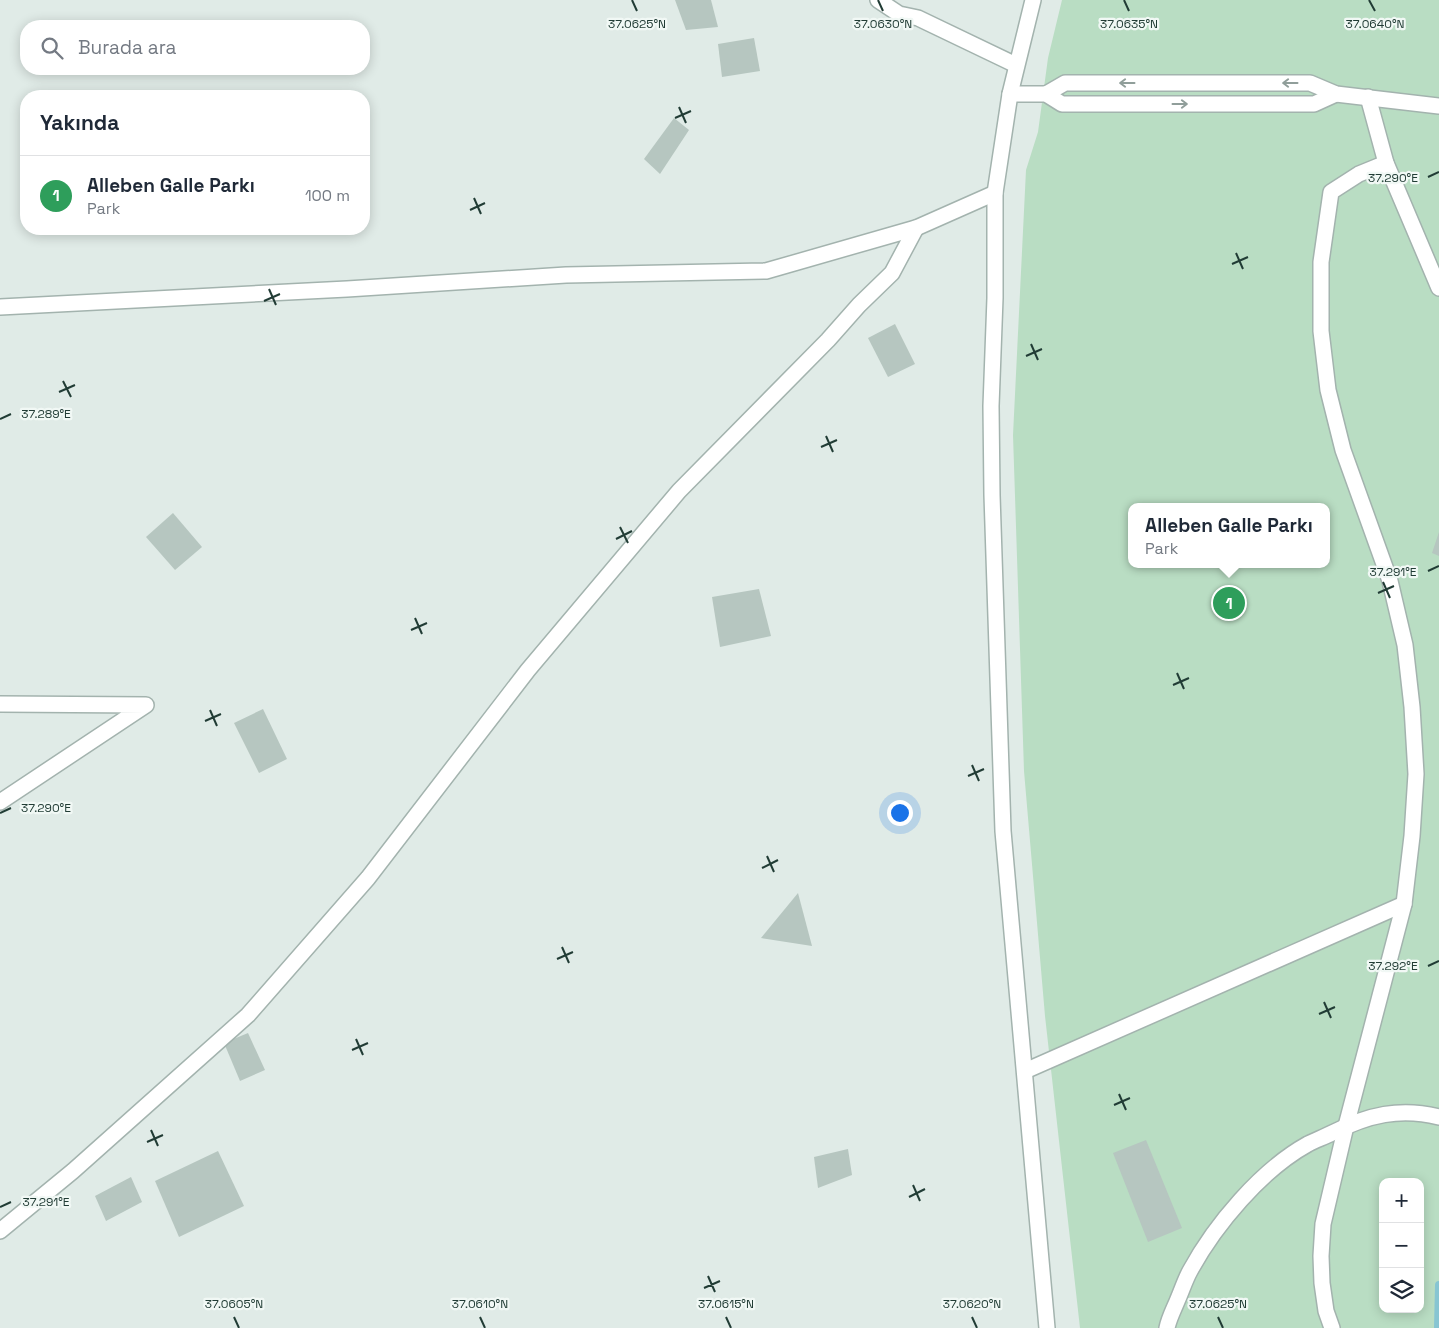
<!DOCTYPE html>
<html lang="tr">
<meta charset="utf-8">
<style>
:root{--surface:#fff;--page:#f2f2f3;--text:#1f2937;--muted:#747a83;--line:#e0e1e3;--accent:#7f5045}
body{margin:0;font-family:"Space Grotesk",sans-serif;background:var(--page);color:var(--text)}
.controls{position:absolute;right:15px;bottom:15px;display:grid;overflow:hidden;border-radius:10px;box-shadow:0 2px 12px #0003}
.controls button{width:45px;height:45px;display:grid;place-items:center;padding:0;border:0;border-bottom:1px solid var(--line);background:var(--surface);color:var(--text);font:25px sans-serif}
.you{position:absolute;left:899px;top:812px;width:18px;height:18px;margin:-12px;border:4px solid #fff;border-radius:50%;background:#1a73e8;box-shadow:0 0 0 8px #1a73e833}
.badge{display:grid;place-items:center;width:32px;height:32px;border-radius:50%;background:var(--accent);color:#fff;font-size:16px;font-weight:700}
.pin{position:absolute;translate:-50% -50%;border:2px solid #fff;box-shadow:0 1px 5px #0006}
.popup{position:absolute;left:1128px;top:503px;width:202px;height:65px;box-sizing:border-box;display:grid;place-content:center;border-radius:10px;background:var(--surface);filter:drop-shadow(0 1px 4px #0005);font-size:16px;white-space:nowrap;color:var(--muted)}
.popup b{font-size:19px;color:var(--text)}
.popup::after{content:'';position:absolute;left:50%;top:100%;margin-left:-10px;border:10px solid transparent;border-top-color:var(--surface)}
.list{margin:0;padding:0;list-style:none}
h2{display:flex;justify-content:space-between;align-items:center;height:65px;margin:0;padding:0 20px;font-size:21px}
h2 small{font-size:16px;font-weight:400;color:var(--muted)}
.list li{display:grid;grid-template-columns:32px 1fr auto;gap:15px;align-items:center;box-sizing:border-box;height:80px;padding:0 20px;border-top:1px solid var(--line)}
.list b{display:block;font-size:19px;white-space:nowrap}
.list p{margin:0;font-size:16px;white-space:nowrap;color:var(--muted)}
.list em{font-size:16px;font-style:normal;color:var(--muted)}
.icon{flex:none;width:28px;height:28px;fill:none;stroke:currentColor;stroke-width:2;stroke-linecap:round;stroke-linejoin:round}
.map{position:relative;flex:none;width:1439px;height:1328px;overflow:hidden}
.search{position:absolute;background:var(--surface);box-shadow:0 2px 12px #0003;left:20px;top:20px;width:350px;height:55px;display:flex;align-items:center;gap:12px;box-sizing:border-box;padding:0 18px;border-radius:20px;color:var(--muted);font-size:19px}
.panel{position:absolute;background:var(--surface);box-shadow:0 2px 12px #0003;left:20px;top:90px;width:350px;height:145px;border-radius:20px}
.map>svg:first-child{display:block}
.green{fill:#b9ddc3;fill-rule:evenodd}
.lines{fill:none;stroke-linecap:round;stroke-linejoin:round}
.stream{stroke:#87c5d2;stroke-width:8}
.building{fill:#b6c6c0}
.minor-casing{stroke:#a3b3ae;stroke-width:18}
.minor{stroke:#fff;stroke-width:15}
.oneway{stroke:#909e9a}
.ticks{fill:none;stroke:#213c35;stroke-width:2}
.ticks-label{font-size:12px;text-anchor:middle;fill:#213c35;stroke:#f1f8f5;stroke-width:4.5;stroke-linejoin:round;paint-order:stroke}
</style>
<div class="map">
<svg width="1439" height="1328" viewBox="0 0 1439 1328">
<rect width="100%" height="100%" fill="#e0ebe7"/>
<path class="green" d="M1062,0H1439V1328H1080L1045,1016L1024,771L1013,435L1026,170L1038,132L1048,58ZM1132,507H1326V564H1132ZM1383,1182H1420V1309H1383Z"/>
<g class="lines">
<path class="stream" d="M1438,1328L1439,1285"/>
</g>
<g class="building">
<path d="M675,0H711L718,27L686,30Z"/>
<path d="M754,38L760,71L722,77L718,44Z"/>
<path d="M674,118L689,130L660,174L644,159Z"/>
<path d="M895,324L915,364L888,377L868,338Z"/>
<path d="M173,513L202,547L175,570L146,537Z"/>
<path d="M1439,532V556L1432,553Z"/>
<path d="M759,589L771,636L720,647L712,597Z"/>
<path d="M263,709L287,759L259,773L234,723Z"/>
<path d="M798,893L812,946L761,938Z"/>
<path d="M248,1033L265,1070L240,1081L224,1043Z"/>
<path d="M1146,1140L1182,1228L1148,1242L1113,1153Z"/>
<path d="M848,1149L852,1175L818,1188L814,1157Z"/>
<path d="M218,1151L244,1206L179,1237L155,1181Z"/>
<path d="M131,1177L142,1202L106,1221L95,1196Z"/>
</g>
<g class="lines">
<defs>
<g id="minor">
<path d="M878,0L899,14L918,18L1016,65"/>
<path d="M1033,0L1010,94L995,193V298L991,406L992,495L1003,831L1047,1328"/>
<path d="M1010,94H1046L1062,104H1314L1336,94"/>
<path d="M1046,94L1065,83H1310L1336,94L1439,106"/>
<path d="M1368,97L1386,163L1439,288"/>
<path d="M0,307L347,289L566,275L766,271L916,228L995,193"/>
<path d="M0,704L146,705L0,802"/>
<path d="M1025,1071L1404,904"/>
<path d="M0,1231L73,1171L248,1015L368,878L528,670L679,491L828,340L859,305L892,273L916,228"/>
<path d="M1167,1328C1169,1318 1174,1309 1178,1299C1182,1290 1185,1280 1190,1271C1215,1225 1261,1170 1308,1144C1316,1140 1324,1137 1332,1133C1368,1115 1400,1107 1439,1117"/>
<path d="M1332,1328L1326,1311L1322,1283L1321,1256L1323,1224L1346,1126L1404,904L1412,836L1416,774L1412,707L1405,645L1390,581L1343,450L1328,390L1321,331V262L1331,192L1359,174L1386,163"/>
</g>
</defs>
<use href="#minor" class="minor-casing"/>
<use href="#minor" class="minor"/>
</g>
<defs><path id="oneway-shaft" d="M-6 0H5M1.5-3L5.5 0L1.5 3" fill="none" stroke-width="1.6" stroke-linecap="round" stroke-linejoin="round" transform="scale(1.25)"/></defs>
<g class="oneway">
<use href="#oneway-shaft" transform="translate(1127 83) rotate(180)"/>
<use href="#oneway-shaft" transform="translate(1290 83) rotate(180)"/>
<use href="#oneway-shaft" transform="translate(1180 104)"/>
</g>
<path class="ticks" d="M632,0L637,11M878,0L883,11M1124,0L1129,11M1369,0L1375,11M679,107L686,123M675,118L691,111M1428,177L1439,172M474,198L481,214M470,210L485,203M1236,253L1243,269M1232,264L1248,257M269,289L276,305M264,301L280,294M1031,344L1038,360M1026,356L1042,349M63,381L71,397M59,392L75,385M0,419L11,414M826,436L833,452M821,447L837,440M620,527L628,543M616,539L632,531M1428,571L1439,566M1383,582L1390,598M1378,593L1394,586M415,618L422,634M411,630L427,623M1177,673L1184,689M1173,685L1189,678M210,710L217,726M205,721L221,714M972,765L979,781M968,776L984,769M0,813L11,808M767,856L774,872M762,868L778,860M562,947L569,963M557,959L573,952M1428,966L1439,961M1324,1002L1331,1018M1319,1014L1335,1007M356,1039L363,1055M352,1050L368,1043M1119,1094L1126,1110M1114,1105L1130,1098M151,1130L158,1146M147,1142L163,1135M913,1185L920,1201M909,1197L925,1189M0,1207L11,1202M708,1276L715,1292M704,1288L720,1281M234,1317L239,1328M480,1317L485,1328M726,1317L731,1328M972,1317L977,1328M1218,1317L1223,1328"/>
<g class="ticks-label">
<text x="637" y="28">37.0625°N</text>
<text x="883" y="28">37.0630°N</text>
<text x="1129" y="28">37.0635°N</text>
<text x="1375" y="28">37.0640°N</text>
<text x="1393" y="182">37.290°E</text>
<text x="46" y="418">37.289°E</text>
<text x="1393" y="576">37.291°E</text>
<text x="46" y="812">37.290°E</text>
<text x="1393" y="970">37.292°E</text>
<text x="46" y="1206">37.291°E</text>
<text x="234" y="1308">37.0605°N</text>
<text x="480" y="1308">37.0610°N</text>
<text x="726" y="1308">37.0615°N</text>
<text x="972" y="1308">37.0620°N</text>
<text x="1218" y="1308">37.0625°N</text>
</g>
</svg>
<div class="controls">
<button>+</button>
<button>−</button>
<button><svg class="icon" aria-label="layers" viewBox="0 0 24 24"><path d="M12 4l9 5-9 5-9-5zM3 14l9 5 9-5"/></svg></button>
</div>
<div class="you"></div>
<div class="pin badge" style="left:1229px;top:603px;background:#2e9e5b">1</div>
<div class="popup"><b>Alleben Galle Parkı</b>Park</div>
<div class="search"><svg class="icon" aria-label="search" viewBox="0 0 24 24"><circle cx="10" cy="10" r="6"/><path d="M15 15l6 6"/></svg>Burada ara</div>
<section class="panel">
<h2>Yakında<small></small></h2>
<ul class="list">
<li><span class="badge" style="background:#2e9e5b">1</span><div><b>Alleben Galle Parkı</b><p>Park</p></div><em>100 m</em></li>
</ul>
</section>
</div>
